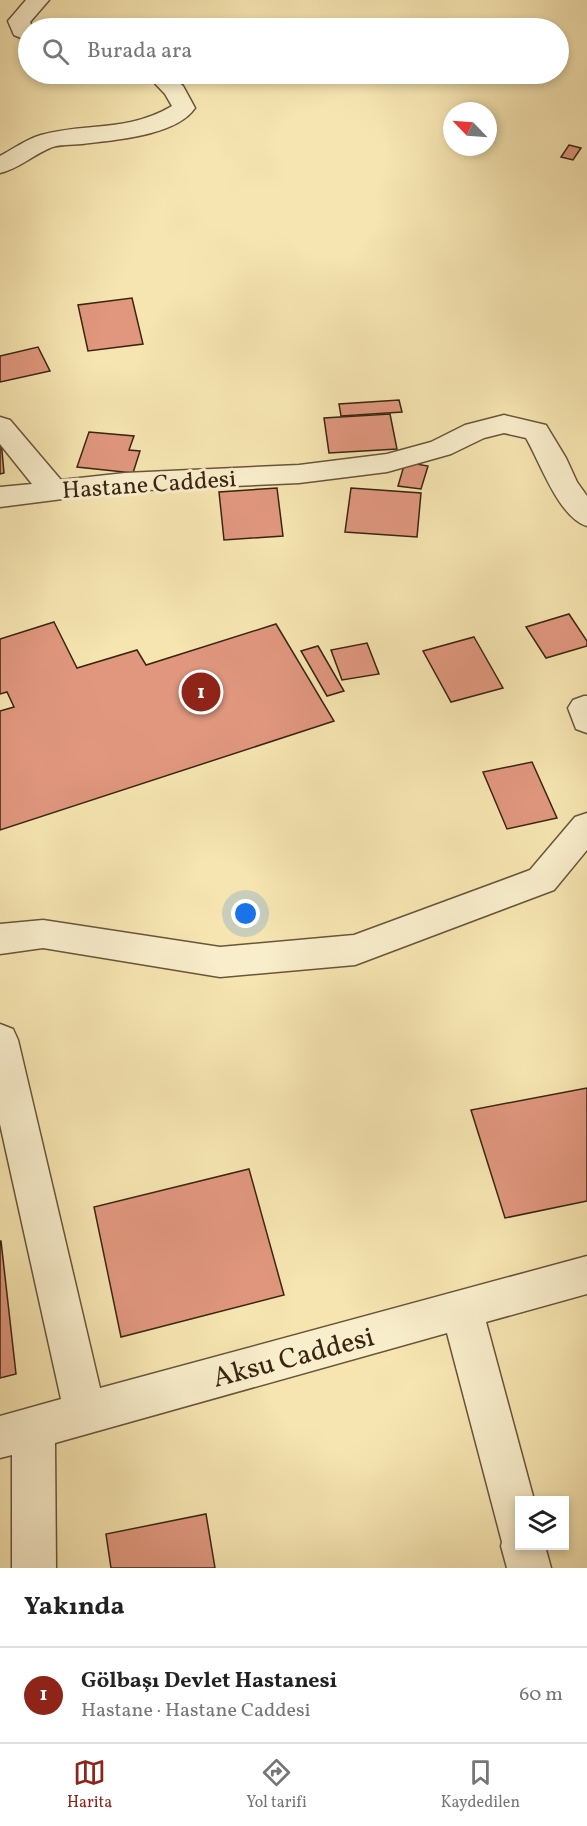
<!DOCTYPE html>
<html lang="tr">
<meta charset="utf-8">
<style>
:root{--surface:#fff;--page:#f6f6f6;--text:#222;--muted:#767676;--line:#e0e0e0;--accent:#8f2418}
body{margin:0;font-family:Vollkorn,serif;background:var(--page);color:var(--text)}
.controls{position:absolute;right:18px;bottom:18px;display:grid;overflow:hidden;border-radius:0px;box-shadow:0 3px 9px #0003}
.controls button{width:54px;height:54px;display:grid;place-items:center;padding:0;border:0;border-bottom:2px solid var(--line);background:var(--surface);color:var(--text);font:30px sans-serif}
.compass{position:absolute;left:443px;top:102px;width:54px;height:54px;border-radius:50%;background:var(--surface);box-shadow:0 3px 9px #0003;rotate:295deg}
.you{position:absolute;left:246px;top:914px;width:21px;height:21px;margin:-15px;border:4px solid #fff;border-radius:50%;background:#1a73e8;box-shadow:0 0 0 9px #1a73e833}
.badge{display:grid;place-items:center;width:39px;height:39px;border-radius:50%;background:var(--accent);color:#fff;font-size:20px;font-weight:700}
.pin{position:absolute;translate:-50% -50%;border:3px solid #fff;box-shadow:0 2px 6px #0006}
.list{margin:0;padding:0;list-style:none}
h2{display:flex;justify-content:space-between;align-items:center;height:78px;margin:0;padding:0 24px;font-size:26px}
h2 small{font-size:20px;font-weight:400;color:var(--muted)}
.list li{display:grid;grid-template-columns:39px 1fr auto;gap:18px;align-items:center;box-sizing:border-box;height:96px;padding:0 24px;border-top:2px solid var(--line)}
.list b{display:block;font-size:22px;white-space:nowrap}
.list p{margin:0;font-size:20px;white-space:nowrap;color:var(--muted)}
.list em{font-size:20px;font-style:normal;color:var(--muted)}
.icon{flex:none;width:33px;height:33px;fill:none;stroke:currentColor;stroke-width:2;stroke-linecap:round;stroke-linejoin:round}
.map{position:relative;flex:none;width:587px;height:1568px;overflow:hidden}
.search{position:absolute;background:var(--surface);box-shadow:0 3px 9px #0003;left:18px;right:18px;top:18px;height:66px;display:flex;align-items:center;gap:15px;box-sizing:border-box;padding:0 21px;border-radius:33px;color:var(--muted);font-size:22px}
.sheet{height:174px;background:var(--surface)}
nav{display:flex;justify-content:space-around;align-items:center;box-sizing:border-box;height:84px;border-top:2px solid var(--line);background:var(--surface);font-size:16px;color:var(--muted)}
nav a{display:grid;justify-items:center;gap:3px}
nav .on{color:var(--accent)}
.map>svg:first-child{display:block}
.building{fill:#e0977e;stroke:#3a2512;stroke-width:1.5}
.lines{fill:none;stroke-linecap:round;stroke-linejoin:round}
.minor-casing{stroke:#69553a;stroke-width:3}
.minor{fill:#f9eecc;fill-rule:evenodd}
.labels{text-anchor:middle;stroke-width:6;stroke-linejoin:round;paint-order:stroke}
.street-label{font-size:24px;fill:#3a2512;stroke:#f9eecc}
.near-street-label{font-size:28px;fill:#3a2512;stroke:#f9eecc}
</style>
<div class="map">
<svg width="587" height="1568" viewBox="0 0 587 1568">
<rect width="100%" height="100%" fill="#f6e5b1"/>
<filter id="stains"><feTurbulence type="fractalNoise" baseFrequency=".00333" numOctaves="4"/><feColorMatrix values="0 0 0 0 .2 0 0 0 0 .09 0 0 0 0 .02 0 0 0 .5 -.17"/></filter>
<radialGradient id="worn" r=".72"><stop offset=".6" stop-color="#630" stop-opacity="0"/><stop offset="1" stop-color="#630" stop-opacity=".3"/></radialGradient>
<g class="building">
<path d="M569,145L581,148L573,160L561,157Z"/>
<path d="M132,298L143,344L88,351L78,305Z"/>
<path d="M38,347L50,371L0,382V356Z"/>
<path d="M399,400L402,412L341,416L339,404Z"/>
<path d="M390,414L397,449L329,453L324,418Z"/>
<path d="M0,429L4,473L0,474Z"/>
<path d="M89,432L134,436L129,450L140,451L133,473L77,467Z"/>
<path d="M405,462L428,466L421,489L398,486Z"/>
<path d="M277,488L283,536L224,540L219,492Z"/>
<path d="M351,488L421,493L417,537L345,532Z"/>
<path d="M569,614L587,641V646L546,658L526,627Z"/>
<path d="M54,622L77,668L137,650L146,665L276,624L334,721L0,830V711L14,707L7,692L0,694V639Z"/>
<path d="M474,637L503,688L451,702L423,651Z"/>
<path d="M367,643L379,674L342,680L331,650Z"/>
<path d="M318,646L344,691L327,696L301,651Z"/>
<path d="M532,762L557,818L507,829L483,772Z"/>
<path d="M587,1088V1201L505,1218L471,1110Z"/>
<path d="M249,1169L284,1295L121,1337L94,1207Z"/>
<path d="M1,1241L16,1374L0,1378V1241Z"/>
<path d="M206,1514L215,1568H111L106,1534Z"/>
</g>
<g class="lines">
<defs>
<g id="minor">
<path d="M26,0H49L30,22L33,28H28V41L14,35L8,21Z"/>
<path d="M146,74H169L183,86L195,108C176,136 113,140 82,144C72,145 59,144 50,148C33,155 18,169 0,173V156C13,149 27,139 41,135C88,122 126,133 172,106L165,94Z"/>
<path d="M504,415L546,425L566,458L577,482L587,496V526C559,518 540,462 526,438L504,433L484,438L451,454L387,472L299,483L125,491L0,507V487L32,484L0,444V417L10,420L61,480L125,473L299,465L387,454L431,442L465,425Z"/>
<path d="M584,696H587V733L576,729L568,708L573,700Z"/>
<path d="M587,813V850L554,890L355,965L220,977L43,948L0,954V924L43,920L220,947L354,935L530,870L575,817Z"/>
<path d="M0,1024L13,1029L18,1040L100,1388L587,1256V1294L486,1322L534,1500H520V1546H545L551,1568H507L501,1546L502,1542L447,1333L55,1443L56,1568H12V1455L0,1458V1416L61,1399L0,1124Z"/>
</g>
</defs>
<use href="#minor" class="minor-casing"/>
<use href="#minor" class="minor"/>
</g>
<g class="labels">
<g class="street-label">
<text transform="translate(149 484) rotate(-4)" y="8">Hastane Caddesi</text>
</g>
<g class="near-street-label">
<text transform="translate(293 1356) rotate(-15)" y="10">Aksu Caddesi</text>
</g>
</g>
<rect width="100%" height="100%" filter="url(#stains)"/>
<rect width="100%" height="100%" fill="url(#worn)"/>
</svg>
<div class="controls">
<button><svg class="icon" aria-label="layers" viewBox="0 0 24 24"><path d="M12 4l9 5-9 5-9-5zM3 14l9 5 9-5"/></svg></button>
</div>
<svg class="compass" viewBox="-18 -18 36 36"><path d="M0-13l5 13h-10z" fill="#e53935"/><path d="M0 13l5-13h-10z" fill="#767676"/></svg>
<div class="you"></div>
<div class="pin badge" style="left:201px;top:692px">1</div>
<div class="search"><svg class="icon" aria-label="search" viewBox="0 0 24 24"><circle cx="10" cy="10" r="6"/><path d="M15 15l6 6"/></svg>Burada ara</div>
</div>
<section class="sheet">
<h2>Yakında<small></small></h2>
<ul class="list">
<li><span class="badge">1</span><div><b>Gölbaşı Devlet Hastanesi</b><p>Hastane · Hastane Caddesi</p></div><em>60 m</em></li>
</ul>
</section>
<nav>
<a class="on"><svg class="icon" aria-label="map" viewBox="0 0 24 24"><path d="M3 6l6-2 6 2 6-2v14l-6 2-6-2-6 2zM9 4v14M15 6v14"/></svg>Harita</a>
<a><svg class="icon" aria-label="directions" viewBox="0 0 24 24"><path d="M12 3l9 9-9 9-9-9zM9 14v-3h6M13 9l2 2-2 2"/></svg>Yol tarifi</a>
<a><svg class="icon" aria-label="saved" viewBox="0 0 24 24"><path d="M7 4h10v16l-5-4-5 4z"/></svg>Kaydedilen</a>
</nav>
